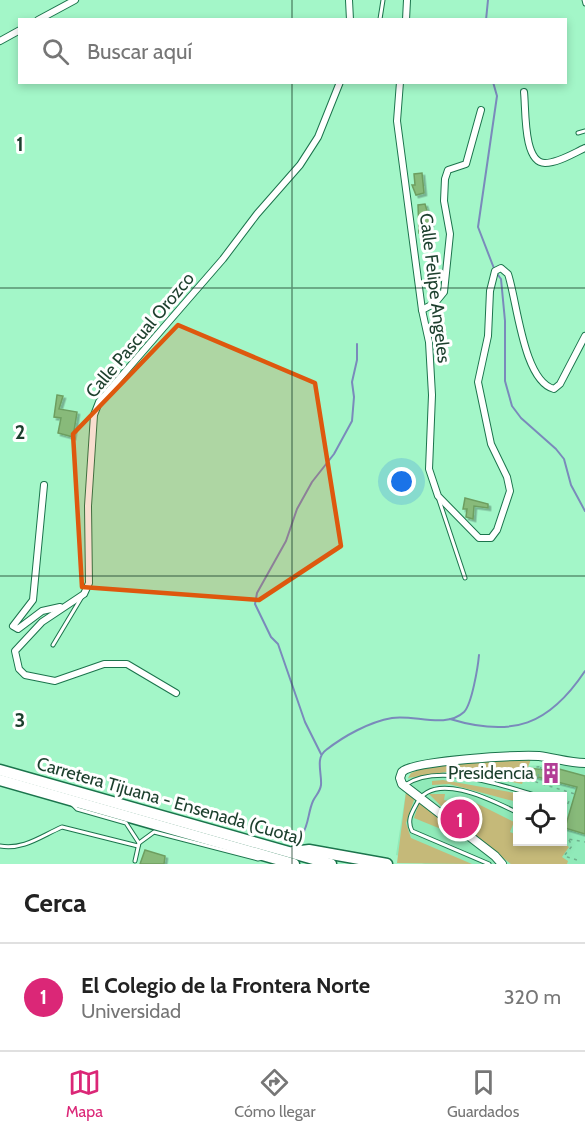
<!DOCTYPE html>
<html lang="es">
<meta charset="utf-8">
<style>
:root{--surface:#fff;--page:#f2f2f2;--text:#222;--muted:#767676;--line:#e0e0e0;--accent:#db2777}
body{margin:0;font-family:Cabin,sans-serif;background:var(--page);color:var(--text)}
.controls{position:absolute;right:18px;bottom:18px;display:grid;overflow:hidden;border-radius:0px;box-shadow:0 3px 9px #0003}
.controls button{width:54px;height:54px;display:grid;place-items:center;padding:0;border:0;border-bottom:2px solid var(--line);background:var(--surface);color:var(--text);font:30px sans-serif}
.you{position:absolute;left:402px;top:482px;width:21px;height:21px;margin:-15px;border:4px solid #fff;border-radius:50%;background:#1a73e8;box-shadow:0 0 0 9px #1a73e833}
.badge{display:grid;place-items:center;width:39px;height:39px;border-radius:50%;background:var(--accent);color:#fff;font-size:20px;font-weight:700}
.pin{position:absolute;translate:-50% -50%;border:3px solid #fff;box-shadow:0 2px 6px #0006}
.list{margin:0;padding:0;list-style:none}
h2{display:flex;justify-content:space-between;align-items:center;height:78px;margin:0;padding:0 24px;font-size:26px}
h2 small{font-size:20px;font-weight:400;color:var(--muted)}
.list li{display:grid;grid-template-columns:39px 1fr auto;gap:18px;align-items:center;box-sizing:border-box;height:108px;padding:0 24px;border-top:2px solid var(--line)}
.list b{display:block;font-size:22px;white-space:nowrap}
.list p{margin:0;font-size:20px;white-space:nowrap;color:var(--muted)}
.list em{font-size:20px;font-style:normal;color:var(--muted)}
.icon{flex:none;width:33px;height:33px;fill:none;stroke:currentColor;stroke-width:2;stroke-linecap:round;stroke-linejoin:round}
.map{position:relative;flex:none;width:585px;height:864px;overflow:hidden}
.search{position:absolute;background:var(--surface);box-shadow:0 3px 9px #0003;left:18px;right:18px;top:18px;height:66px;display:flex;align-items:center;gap:15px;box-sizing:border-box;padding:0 21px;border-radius:0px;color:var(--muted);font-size:22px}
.sheet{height:186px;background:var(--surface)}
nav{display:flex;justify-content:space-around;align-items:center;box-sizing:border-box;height:84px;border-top:2px solid var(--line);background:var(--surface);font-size:16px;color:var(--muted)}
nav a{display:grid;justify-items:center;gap:3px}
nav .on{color:var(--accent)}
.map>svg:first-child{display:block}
.built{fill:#90eab9;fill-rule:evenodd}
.green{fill:#c5b979}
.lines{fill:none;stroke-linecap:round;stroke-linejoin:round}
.stream{stroke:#7a8abb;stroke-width:2}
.building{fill:#88ba7a;stroke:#6d9e60;stroke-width:1.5;filter:url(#shadow)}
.service-casing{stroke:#1b744c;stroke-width:5}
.minor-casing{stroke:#1b744c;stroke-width:8}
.secondary-casing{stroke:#1b744c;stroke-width:10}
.motorway-casing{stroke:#1b744c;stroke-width:13}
.path{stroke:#6fb08d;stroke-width:1.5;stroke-dasharray:3 4.5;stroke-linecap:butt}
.service{stroke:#fff;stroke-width:3}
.minor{stroke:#fff;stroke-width:6}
.secondary{stroke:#fff;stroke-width:8}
.motorway{stroke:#fff;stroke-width:10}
.marked{fill:#de580e;fill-opacity:0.2;stroke:#de580e;stroke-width:4.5;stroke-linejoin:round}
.grid{fill:none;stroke:#1c3f2d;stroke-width:1.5;stroke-opacity:0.55}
.labels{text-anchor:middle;stroke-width:6;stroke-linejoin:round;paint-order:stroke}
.street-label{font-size:18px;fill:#1c3f2d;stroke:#fff}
.poi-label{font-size:18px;fill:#1c3f2d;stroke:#fff;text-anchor:end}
.grid-label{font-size:20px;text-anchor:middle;font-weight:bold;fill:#1c3f2d;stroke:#fff;stroke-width:6;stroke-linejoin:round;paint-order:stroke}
</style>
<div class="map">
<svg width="585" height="864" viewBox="0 0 585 864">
<defs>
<filter id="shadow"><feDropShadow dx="2.5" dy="2.5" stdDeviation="0" flood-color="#0004"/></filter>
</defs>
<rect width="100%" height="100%" fill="#a3f6c8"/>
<path class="built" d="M547,765L585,767V864H425L396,855L408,778L448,769ZM518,796H562V842H518Z"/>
<g class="green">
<path d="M531,759L522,784L453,771L408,778L411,773L431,765Z"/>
<path d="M443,780L532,796H518L517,802L449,784L432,785V781Z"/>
<path d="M406,792L414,796V800L406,823L411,838L472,864L397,863Z"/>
<path d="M429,794H445L444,800L475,808L476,803L514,822L510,832L517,835L518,842H562L569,847L562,857L568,861L567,864H511L456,821Z"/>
<path d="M419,803L468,840L414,818Z"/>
</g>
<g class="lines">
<g class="stream">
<path d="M486,20L488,0"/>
<path d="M493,82L497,96L478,227L495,271L501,279L505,321V381L512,406L521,418L556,449L564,459L571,485L585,511"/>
<path d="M450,719C513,738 549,725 585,671"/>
<path d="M321,754L305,722L278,644L271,637L255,604L257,593L286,541L297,509L312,482L334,454L352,421L354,397L352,382L357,360V344"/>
<path d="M302,835C309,824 308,812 313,801C316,795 320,792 321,785C322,773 315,758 326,750C344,736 369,722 392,718C413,714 446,729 464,712C472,704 478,666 479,655"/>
</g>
</g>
<g class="building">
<path d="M422,173L424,193L416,195L412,185H415L414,174Z"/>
<path d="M425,204L431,224L426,225V232L419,233L418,205Z"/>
<path d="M57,395L63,396L59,409L77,412L73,437L58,433L61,418L54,417Z"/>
<path d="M465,498L488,504V508L474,506L473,519L466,517L467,509H463Z"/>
<path d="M548,766L585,776V834L565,828L577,787L526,774L528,768L546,770Z"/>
<path d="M145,850L165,856L164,864H140Z"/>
</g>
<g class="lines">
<defs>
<g id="service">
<path d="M584,0L585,4"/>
<path d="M380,19L383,0"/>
<path d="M578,133L585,131"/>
<path d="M439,500L465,578"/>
<path d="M53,645L83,595"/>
<path d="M405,785C439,762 503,786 538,796"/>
<path d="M72,804L77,809L126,823L139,843"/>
<path d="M0,846C24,850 41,836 62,827L138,846"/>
<path d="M135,861L139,843L154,832L258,859L263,858"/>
<path d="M489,864L412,831C407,821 411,814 416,805C432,769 492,800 518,813"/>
</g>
<g id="minor">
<path d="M349,0L350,20"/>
<path d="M38,20L75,0"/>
<path d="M406,20L407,0"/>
<path d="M0,41L20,30"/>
<path d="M400,82L397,121L422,310L429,342L432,395L429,469L438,496L479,538H491L497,530L510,491L507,477L491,444L478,382L488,336L490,291L495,271L501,268L508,274C517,300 523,381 554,389L560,384L585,336"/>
<path d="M524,92C526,109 523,163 545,163C558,163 574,153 585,148"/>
<path d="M422,310L435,303L444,292L450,234L444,201L445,179L448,170L466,164L481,110"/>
<path d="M44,485L33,600L13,626L18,629L42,611L60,607"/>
<path d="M176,693L127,664H104L55,681L25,675L19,669L15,651L42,622L84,594L89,583L88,506L94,415L99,402L223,259L257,214L300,165L318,137L340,82"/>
</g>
<path id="secondary" d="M502,864L495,856L402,784L400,778L402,772C414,760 519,755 539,756C555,758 569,763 585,763"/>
<g id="motorway">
<path d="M0,770L331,864"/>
<path d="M0,780L294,864"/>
<path d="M293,852L309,850L387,864"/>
</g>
</defs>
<use href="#service" class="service-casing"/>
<use href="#minor" class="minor-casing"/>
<use href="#secondary" class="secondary-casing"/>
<use href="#motorway" class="motorway-casing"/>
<g class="path">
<path d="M541,767L536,782L575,794"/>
<path d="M529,768L545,766"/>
<path d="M562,804L567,806L569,801"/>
<path d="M562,825L566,826"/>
<path d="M517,834L518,831"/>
<path d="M562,838L585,842"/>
<path d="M569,840L572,846L564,856L577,860"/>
</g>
<use href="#service" class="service"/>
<use href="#minor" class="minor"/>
<use href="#secondary" class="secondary"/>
<use href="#motorway" class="motorway"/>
</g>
<path class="marked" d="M178,325L315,383L341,546L259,600L82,587L73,434Z"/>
<path class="grid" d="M292,0V20M292,82V864M0,288H585M0,576H585"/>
<defs>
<symbol id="building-bare" viewBox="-9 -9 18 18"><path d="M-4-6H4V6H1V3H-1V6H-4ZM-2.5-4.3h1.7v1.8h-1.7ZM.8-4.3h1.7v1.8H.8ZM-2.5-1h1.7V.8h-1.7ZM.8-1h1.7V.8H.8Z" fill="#b23d95" stroke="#fff" stroke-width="2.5" paint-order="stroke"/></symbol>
</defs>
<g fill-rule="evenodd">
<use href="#building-bare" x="536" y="758" width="30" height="30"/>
</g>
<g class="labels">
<g class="street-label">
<text transform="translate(435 288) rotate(83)" y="6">Calle Felipe Angeles</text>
<text transform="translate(140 335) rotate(-50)" y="6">Calle Pascual Orozco</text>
<text transform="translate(170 801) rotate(16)" y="6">Carretera Tijuana - Ensenada (Cuota)</text>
</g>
<g class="poi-label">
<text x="534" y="779">Presidencia</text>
</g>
</g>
<g class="grid-label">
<text x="20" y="151">1</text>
<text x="20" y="439">2</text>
<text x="20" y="727">3</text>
</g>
</svg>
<div class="controls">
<button><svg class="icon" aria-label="locate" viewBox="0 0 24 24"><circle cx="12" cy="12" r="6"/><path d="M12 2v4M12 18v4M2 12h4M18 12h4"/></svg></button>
</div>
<div class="you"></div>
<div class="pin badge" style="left:460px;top:819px">1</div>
<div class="search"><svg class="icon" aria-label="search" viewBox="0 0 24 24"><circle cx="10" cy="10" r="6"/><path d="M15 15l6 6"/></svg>Buscar aquí</div>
</div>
<section class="sheet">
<h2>Cerca<small></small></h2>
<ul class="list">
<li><span class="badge">1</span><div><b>El Colegio de la Frontera Norte</b><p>Universidad</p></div><em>320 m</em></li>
</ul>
</section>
<nav>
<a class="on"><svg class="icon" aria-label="map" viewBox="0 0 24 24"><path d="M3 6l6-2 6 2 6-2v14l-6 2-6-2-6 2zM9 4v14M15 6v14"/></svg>Mapa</a>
<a><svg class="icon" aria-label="directions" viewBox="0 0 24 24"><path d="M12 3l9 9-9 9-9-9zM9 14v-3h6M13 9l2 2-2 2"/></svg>Cómo llegar</a>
<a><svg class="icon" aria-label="saved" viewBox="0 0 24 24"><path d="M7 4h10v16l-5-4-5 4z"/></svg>Guardados</a>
</nav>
